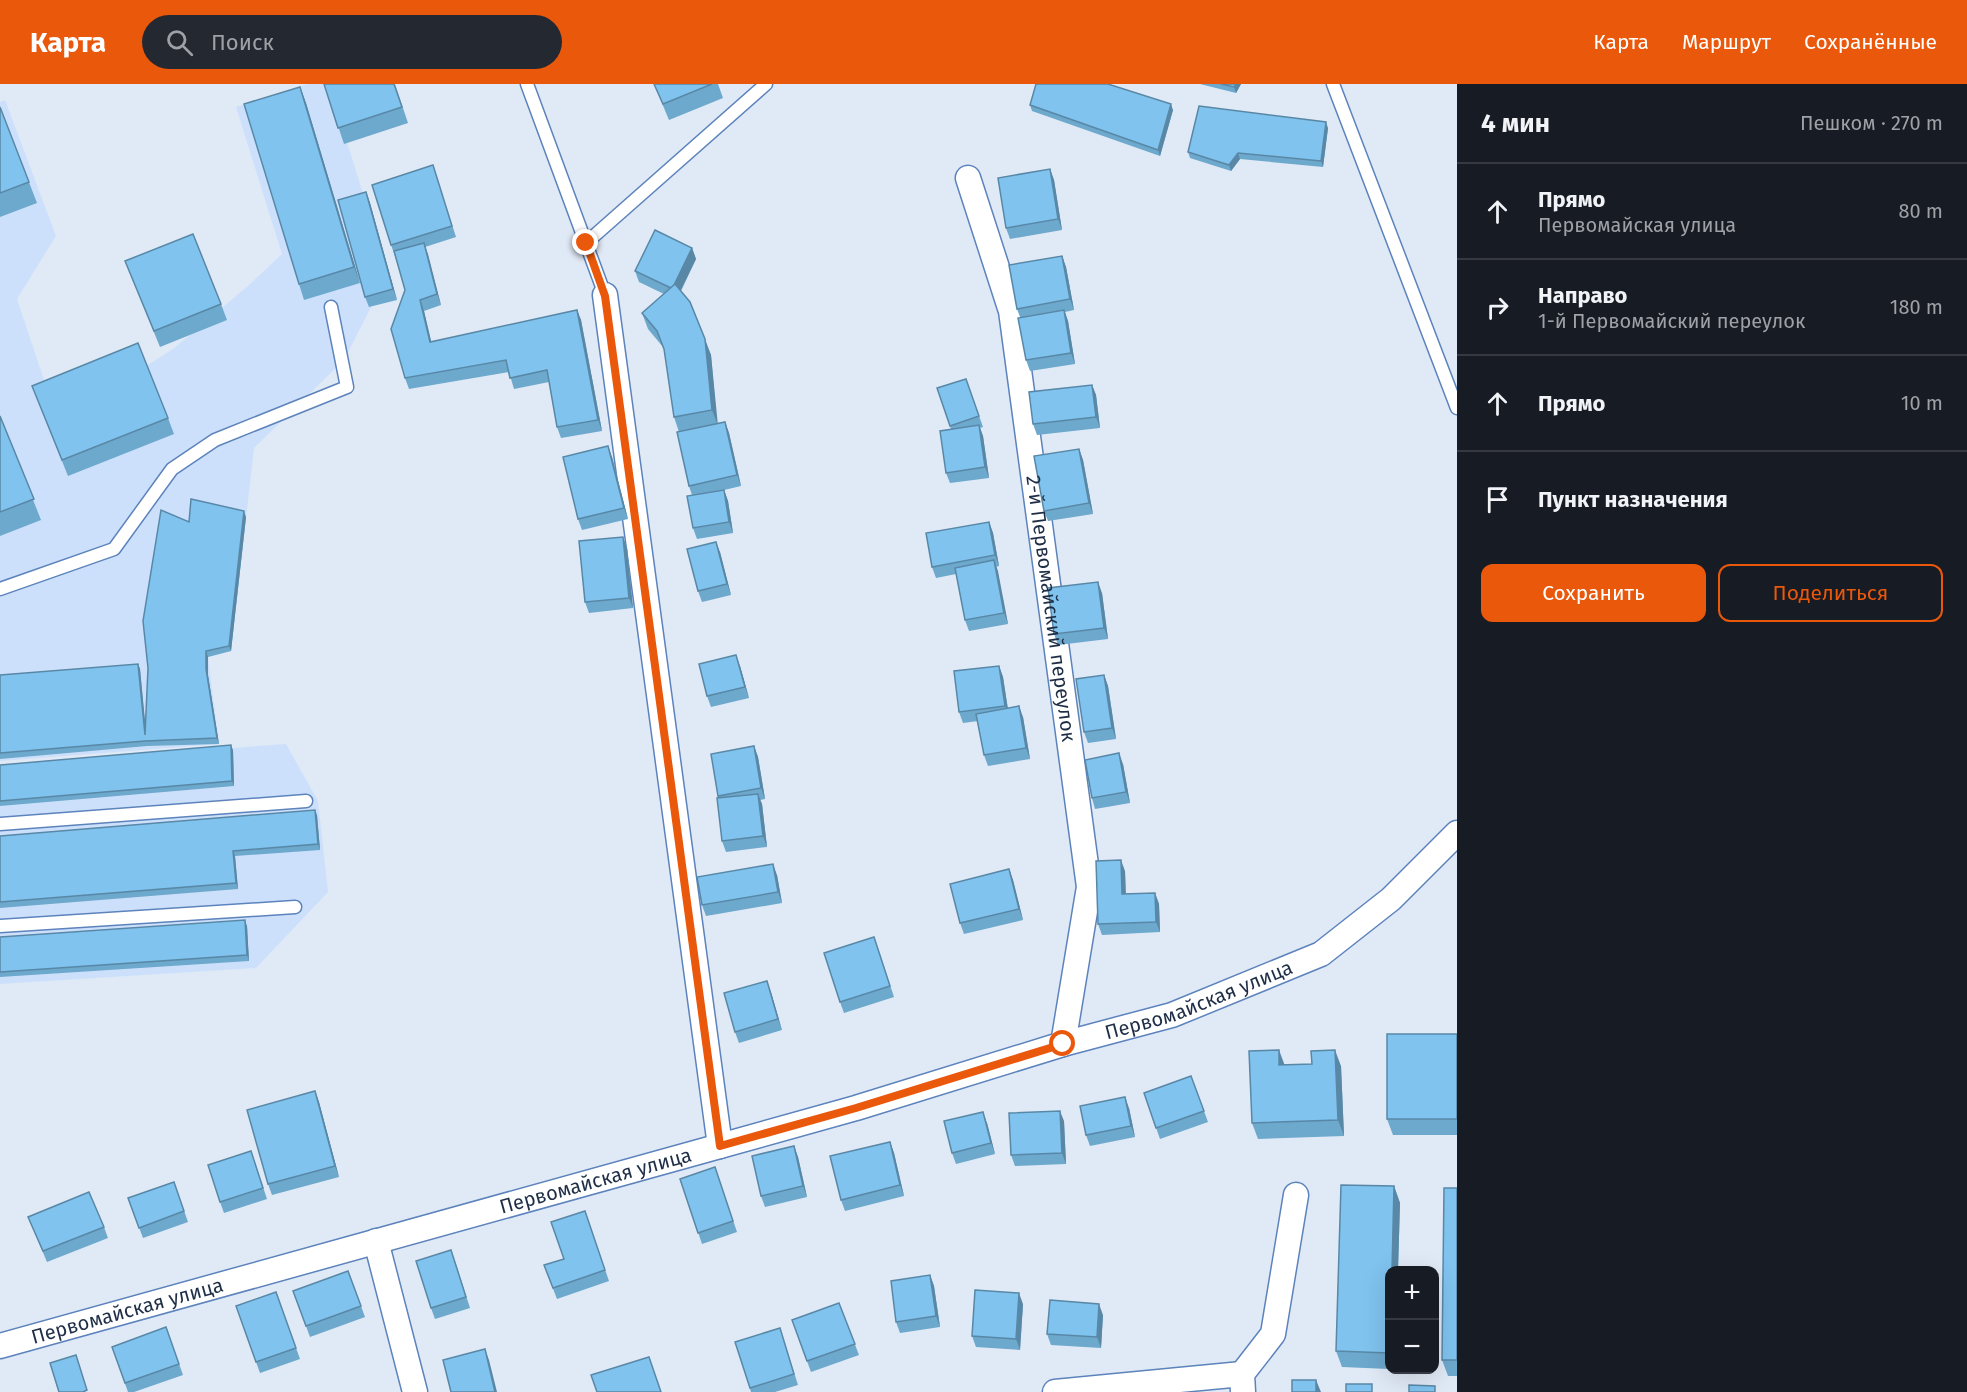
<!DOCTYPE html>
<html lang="ru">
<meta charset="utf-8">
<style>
:root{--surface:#171b24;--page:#242831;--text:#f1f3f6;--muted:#9ea1a6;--line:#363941;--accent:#ea580c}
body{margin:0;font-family:"Fira Sans",sans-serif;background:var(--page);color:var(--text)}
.controls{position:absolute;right:18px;bottom:18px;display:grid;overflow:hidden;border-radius:12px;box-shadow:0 6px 24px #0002}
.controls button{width:54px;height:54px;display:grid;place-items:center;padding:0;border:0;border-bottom:2px solid var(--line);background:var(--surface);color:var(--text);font:30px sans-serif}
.stop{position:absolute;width:18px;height:18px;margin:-14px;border:4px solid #ea580c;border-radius:50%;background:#fff}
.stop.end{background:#ea580c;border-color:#fff;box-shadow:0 2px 6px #0008}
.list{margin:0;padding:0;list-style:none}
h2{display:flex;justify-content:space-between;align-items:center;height:78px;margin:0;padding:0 24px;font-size:26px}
h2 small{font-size:20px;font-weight:400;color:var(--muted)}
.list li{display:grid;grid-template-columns:39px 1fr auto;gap:18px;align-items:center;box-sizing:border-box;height:96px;padding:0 24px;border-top:2px solid var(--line)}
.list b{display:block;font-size:22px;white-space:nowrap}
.list p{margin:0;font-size:20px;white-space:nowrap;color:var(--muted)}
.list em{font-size:20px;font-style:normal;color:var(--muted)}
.actions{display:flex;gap:12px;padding:18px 24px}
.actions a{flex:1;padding:14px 0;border:2px solid var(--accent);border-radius:12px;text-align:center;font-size:21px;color:var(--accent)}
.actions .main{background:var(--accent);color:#fff}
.icon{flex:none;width:33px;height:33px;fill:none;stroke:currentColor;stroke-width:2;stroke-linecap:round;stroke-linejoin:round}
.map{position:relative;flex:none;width:1457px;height:1308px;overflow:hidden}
header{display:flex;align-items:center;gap:36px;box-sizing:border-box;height:84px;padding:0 30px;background:var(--accent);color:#fff}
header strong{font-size:28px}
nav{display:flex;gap:33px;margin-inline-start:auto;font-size:21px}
.search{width:420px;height:54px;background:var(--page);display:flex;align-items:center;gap:15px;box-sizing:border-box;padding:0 21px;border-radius:33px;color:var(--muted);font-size:22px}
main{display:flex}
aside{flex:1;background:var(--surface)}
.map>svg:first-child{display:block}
.built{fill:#cde0fb}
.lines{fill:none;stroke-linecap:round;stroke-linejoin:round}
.lane-casing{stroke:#5c83bc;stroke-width:15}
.street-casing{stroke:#5c83bc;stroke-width:27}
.lane{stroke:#fff;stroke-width:12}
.street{stroke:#fff;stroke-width:24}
.wall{fill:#6da8cd}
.shaded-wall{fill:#5988a7}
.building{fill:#7fc3ee;stroke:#5988a7;stroke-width:1.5}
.route{stroke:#ea580c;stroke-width:8}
.labels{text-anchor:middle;stroke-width:4.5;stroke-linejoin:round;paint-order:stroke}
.street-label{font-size:20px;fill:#1e2e46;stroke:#f6f6f6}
</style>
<header>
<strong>Карта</strong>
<div class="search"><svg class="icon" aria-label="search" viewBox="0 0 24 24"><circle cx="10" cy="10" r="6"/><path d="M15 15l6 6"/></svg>Поиск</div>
<nav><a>Карта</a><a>Маршрут</a><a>Сохранённые</a></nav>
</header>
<main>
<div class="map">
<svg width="1457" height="1308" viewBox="0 0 1457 1308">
<rect width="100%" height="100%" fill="#e0e9f6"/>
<g class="built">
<path d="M308,0H329L388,190L344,276L254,364L231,567L208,573L219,660L0,677V18L5,16L56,152L17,215L58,338L173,265L249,201L282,170L236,23Z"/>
<path d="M286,660L318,717L328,808L256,884L0,900V681Z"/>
</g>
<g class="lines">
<defs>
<g id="lane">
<path d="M527,0L605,211"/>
<path d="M1333,0L1457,324"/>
<path d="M586,159L766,0"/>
<path d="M0,505L114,465L172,385L215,356L347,303L331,223"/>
<path d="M0,740L306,717"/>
<path d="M0,842L295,823"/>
</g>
<g id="street">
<path id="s1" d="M968,94L1011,227L1089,803L1063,960"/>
<path d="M605,211L720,1062"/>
<path d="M376,1157L415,1308"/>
<path id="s2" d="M0,1262L720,1062L856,1024L1063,960L1172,931L1321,870L1391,815L1457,749"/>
<path d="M1055,1308L1242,1290"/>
<path d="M1243,1308L1242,1290L1273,1250L1296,1111"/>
</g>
</defs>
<use href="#lane" class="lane-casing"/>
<use href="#street" class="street-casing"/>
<use href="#lane" class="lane"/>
<use href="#street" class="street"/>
</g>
<g class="wall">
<path d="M324,0H395L408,39L344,60Z"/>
<path d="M654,0H718L723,14L669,36Z"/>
<path d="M1200,0H1241L1236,9Z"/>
<path d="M300,3L306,19L360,199L304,216L299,200Z"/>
<path d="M1030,21L1173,26L1160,72L1032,27Z"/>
<path d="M0,23L37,119L0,133Z"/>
<path d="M1328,44L1323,83L1240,75L1231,87L1190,74L1188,68Z"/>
<path d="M433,81L456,153L425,163L441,221L424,227L431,258L577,226L581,236L602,347L561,354L557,343L549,298L514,305L509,288L409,305L405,294V206L395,172L391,161Z"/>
<path d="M1050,85L1054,96L1062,146L1010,155L1006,144Z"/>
<path d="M366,108L370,119L397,216L369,223L365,213Z"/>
<path d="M692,164L696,175L681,207L711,271L717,340L725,338L729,349L741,402L724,406L728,417L733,449L697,455L693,444L692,411L689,402L679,348L674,333L665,267L663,263L648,245L642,229L664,210L639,198L635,187Z"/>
<path d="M1062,172L1066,183L1074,226L1065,228L1068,237L1075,280L1030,287L1026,276L1020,233L1017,225Z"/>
<path d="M125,177L221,220L227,236L160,263Z"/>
<path d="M966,295L983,343L980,344L983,352L989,394L950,399L946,389L951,345L937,304Z"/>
<path d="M1092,301L1096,311L1100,344L1037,351L1033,340Z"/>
<path d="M32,302L168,334L174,350L68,392Z"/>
<path d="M0,332L41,436L0,452Z"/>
<path d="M1079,365L1083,376L1093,430L1048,437L1044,427Z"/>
<path d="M612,373L628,435L582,446L578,435Z"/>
<path d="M246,433L231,567L208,573V591L219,660L147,662L0,675V591L138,580L140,585L145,641L189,438Z"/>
<path d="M989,438L993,449L999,482L996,483L1008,540L969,547L965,536L956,490L936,494L932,483Z"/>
<path d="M623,453L627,464L633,524L589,529L585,518Z"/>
<path d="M720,468L731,511L702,518L698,507Z"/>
<path d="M1102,509L1108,555L1058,561L1054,550Z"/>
<path d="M740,582L749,614L711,623L707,612Z"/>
<path d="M999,582L1003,593L1008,625L1023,633L1030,675L988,682L984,671L978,637L963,639L959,628Z"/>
<path d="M1104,591L1108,602L1116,655L1088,659L1084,648Z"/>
<path d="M754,662L758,673L765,715L760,716L762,720L767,763L726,768L722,757L718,712Z"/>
<path d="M233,666L234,702L0,722V681Z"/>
<path d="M1123,680L1130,719L1095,725L1092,714Z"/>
<path d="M317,731L320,766L235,772L238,805L0,824V752Z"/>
<path d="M1009,785L1013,796L1023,836L964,850L960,839Z"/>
<path d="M1125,787L1126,810L1155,809L1159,820L1160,848L1102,851L1098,840Z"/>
<path d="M777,791L782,819L706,832L702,821Z"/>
<path d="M247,842L249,877L0,893V853Z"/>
<path d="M878,864L894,913L844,929L840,918Z"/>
<path d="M767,897L782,946L739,959L735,948Z"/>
<path d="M1457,950V1051H1393L1387,1035Z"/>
<path d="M1312,980L1341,982L1344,1052L1258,1055L1252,1039L1284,981Z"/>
<path d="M1191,992L1208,1038L1160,1055L1144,1009Z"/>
<path d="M315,1007L319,1018L339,1093L272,1111L268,1100Z"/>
<path d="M1129,1024L1135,1053L1090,1062L1086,1051Z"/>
<path d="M1064,1037L1066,1080L1015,1082L1011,1071Z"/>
<path d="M987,1039L995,1070L956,1080L952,1069Z"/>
<path d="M890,1058L894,1069L904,1112L845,1127L841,1116Z"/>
<path d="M794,1062L798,1073L807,1113L765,1123L761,1112Z"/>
<path d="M251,1067L267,1115L224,1129L220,1118Z"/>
<path d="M715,1083L737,1148L702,1160L680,1095Z"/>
<path d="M174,1098L188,1138L143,1154L128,1114Z"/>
<path d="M1394,1102L1400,1119L1398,1186H1389V1285L1342,1283L1336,1267Z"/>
<path d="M1457,1104V1292H1448L1442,1276Z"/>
<path d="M585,1127L609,1197L557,1215L544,1181L564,1175Z"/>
<path d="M28,1133L104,1143L108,1154L47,1178Z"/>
<path d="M455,1177L470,1224L435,1235L431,1224Z"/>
<path d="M348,1187L365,1233L310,1253L293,1207Z"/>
<path d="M930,1191L934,1202L940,1243L900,1249L896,1238Z"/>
<path d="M276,1208L300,1275L260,1289L236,1222Z"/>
<path d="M839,1219L859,1271L811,1288L792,1236Z"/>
<path d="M1023,1220L1020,1266L976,1263L972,1252Z"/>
<path d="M1103,1231L1101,1264L1051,1261L1047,1250Z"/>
<path d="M166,1243L183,1291L134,1308H128L112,1263Z"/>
<path d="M780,1244L798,1301L775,1308H751L735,1258Z"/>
</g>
<g class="shaded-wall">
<path d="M1236,0H1241L1236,9L1234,3Z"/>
<path d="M300,3L306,19L360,199L354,183Z"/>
<path d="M1171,20L1173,26L1160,72L1158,66Z"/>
<path d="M1326,38L1328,44L1323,83L1321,77Z"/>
<path d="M1238,69L1240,75L1231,87L1229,81Z"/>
<path d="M1050,85L1054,96L1062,146L1058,135Z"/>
<path d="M366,108L370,119L397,216L393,205Z"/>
<path d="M424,159L428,170L441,221L437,210Z"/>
<path d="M692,164L696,175L676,216L672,205Z"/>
<path d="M1062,172L1066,183L1074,226L1070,215Z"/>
<path d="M420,216L424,227L434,269L430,258Z"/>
<path d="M577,226L581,236L602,347L598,336Z"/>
<path d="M1064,226L1068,237L1075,280L1071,269Z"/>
<path d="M705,255L711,271L718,342L712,326Z"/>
<path d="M1092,301L1096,311L1100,344L1096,333Z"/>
<path d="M725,338L729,349L741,402L737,391Z"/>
<path d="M979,341L983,352L989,394L985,383Z"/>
<path d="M608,362L612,373L628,435L624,424Z"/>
<path d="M1079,365L1083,376L1093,430L1089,419Z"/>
<path d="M724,406L728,417L733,449L729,438Z"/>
<path d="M244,427L246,433L231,567L229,562Z"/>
<path d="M989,438L993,449L999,482L995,471Z"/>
<path d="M623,453L627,464L633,524L629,514Z"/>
<path d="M716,458L720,468L731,511L727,500Z"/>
<path d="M994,476L998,487L1008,540L1004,529Z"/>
<path d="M1098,498L1102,509L1108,555L1104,544Z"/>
<path d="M206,567L208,573V591L219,660L217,654L206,585Z"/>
<path d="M736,571L740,582L749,614L745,603Z"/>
<path d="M138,580L140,585L147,657L145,651Z"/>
<path d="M999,582L1003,593L1009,633L1005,622Z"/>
<path d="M1104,591L1108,602L1116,655L1112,644Z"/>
<path d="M1019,622L1023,633L1030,675L1026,664Z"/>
<path d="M231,661L233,666L234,702L232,697Z"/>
<path d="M754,662L758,673L765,715L761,704Z"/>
<path d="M1119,669L1123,680L1130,719L1126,708Z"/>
<path d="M758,710L762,720L767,763L763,752Z"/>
<path d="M315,726L317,731L320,766L318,760Z"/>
<path d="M233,767L235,772L238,805L236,799Z"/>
<path d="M1121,776L1125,787L1126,821L1122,810Z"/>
<path d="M773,780L777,791L782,819L778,808Z"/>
<path d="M1009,785L1013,796L1023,836L1019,825Z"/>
<path d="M1155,809L1159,820L1160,848L1156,838Z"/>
<path d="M245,836L247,842L249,877L247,871Z"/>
<path d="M767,897L771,908L782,946L778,935Z"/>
<path d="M1279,966L1285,982L1279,981Z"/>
<path d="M1335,966L1341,982L1344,1052L1338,1036Z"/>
<path d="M315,1007L319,1018L339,1093L335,1082Z"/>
<path d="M1125,1013L1129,1024L1135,1053L1131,1042Z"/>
<path d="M1060,1027L1064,1037L1066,1080L1062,1069Z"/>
<path d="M983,1028L987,1039L995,1070L991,1059Z"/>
<path d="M890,1058L894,1069L904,1112L900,1101Z"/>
<path d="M794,1062L798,1073L807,1113L803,1102Z"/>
<path d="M1394,1102L1400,1119L1398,1186H1392Z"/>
<path d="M930,1191L934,1202L940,1243L936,1232Z"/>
<path d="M1019,1209L1023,1220L1020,1266L1016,1255Z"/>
<path d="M1099,1220L1103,1231L1101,1264L1097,1253Z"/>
<path d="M485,1265L489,1276L497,1308H495Z"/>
<path d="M1316,1296L1321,1308H1316Z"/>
</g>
<g class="building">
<path d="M324,0H394L402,23L338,44Z"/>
<path d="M654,0H712L663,20Z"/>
<path d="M1036,0H1108L1171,20L1158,66L1030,21Z"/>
<path d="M1221,0H1236L1234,3Z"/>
<path d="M300,3L354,183L299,200L244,20Z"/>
<path d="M1199,22L1326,38L1321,77L1238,69L1229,81L1188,68Z"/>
<path d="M0,23L29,98L0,109Z"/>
<path d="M433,81L452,142L391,161L372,101Z"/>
<path d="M1050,85L1058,135L1006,144L998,94Z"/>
<path d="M366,108L393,205L365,213L338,116Z"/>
<path d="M655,146L692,164L674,201L671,204L635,187Z"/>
<path d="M193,150L221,220L154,247L125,177Z"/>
<path d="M424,159L437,210L420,216L430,258L577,226L598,336L557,343L547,286L510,294L506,276L405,294L391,245L405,206L394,167Z"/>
<path d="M1062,172L1070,215L1017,225L1009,181Z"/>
<path d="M675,200L690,218L705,255L712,326L674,333L664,265L657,247L642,229Z"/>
<path d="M1064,226L1071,269L1026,276L1018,234Z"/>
<path d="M138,259L168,334L62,376L32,302Z"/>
<path d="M966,295L979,332L950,342L937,304Z"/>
<path d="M1092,301L1096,333L1033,340L1029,308Z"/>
<path d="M0,332L34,415L0,428Z"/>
<path d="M725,338L737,391L689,402L677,348Z"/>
<path d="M979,341L985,383L946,389L940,347Z"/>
<path d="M608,362L624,424L578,435L563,373Z"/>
<path d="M1079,365L1089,419L1044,427L1034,372Z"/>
<path d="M724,406L729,438L693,444L687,412Z"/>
<path d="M191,415L244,427L229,562L206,567V585L217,654L145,657L0,669V591L138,580L145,651L148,584L143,537L161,426L189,438Z"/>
<path d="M989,438L995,471L932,483L926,449Z"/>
<path d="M623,453L629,514L585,518L579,457Z"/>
<path d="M716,458L727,500L698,507L687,465Z"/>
<path d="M994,476L1004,529L965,536L955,484Z"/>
<path d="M1098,498L1104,544L1054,550L1048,504Z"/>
<path d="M736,571L745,603L707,612L699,580Z"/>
<path d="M999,582L1005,622L959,628L954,587Z"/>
<path d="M1104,591L1112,644L1084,648L1076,595Z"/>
<path d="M1019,622L1026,664L984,671L976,630Z"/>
<path d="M231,661L232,697L0,717V681Z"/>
<path d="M754,662L761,704L718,712L711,670Z"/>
<path d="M1119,669L1126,708L1092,714L1085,676Z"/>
<path d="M758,710L763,752L722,757L717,714Z"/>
<path d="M315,726L318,760L233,767L236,799L0,818V752Z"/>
<path d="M1121,776L1122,810L1155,809L1156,838L1098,840L1096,777Z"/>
<path d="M773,780L778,808L702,821L697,793Z"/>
<path d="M1009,785L1019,825L960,839L950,800Z"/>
<path d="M245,836L247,871L0,888V853Z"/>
<path d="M874,853L890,902L840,918L824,869Z"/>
<path d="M767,897L778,935L735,948L724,909Z"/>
<rect x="1387" y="950" width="70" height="85"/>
<path d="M1279,966V981L1312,980L1311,967L1335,966L1338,1036L1252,1039L1249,967Z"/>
<path d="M1191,992L1204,1027L1156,1044L1144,1009Z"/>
<path d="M315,1007L335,1082L268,1100L247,1026Z"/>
<path d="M1125,1013L1131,1042L1086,1051L1080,1022Z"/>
<path d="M1060,1027L1062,1069L1011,1071L1009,1029Z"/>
<path d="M983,1028L991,1059L952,1069L944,1037Z"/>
<path d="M890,1058L900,1101L841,1116L830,1072Z"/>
<path d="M794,1062L803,1102L761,1112L752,1072Z"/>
<path d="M251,1067L263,1104L220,1118L208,1081Z"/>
<path d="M715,1083L733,1137L698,1149L680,1095Z"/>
<path d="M174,1098L184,1127L139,1144L128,1114Z"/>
<path d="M1341,1101L1394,1102L1392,1186H1389V1269L1336,1267Z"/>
<path d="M1444,1104H1457V1276H1442Z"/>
<path d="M89,1108L104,1143L43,1167L28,1133Z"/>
<path d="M585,1127L605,1186L553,1204L544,1181L564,1175L551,1138Z"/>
<path d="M451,1166L466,1213L431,1224L416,1177Z"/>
<path d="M348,1187L361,1222L306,1242L293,1207Z"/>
<path d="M930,1191L936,1232L896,1238L891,1197Z"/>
<path d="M975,1206L1019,1209L1016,1255L972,1252Z"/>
<path d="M276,1208L296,1264L256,1278L236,1222Z"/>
<path d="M1050,1216L1099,1220L1097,1253L1047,1250Z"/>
<path d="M839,1219L855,1260L807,1277L792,1236Z"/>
<path d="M166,1243L179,1280L125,1299L112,1263Z"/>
<path d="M780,1244L794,1290L750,1304L735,1258Z"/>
<path d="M485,1265L495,1308H451L443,1276Z"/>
<path d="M76,1271L87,1306L83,1308H59L50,1279Z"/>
<path d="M649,1273L661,1308H597L591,1291Z"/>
<rect x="1292" y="1296" width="24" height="12"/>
<rect x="1346" y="1300" width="26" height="8"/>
<path d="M1409,1301L1435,1302V1308H1409Z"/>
</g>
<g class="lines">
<path class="route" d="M586,159L605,212L720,1062L856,1024L1063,960"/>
</g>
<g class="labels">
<g class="street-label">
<text dy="7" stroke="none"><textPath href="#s1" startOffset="440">2-й Первомайский переулок</textPath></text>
<text dy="7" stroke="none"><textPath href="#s2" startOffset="1248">Первомайская улица</textPath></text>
<text dy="7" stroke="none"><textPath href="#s2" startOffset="618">Первомайская улица</textPath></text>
<text dy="7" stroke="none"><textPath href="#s2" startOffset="132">Первомайская улица</textPath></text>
</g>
</g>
</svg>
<div class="controls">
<button>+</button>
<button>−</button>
</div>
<div class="stop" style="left:1063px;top:960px"></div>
<div class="stop end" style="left:586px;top:159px"></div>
</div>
<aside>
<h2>4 мин<small>Пешком · 270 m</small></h2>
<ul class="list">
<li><svg class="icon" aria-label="ahead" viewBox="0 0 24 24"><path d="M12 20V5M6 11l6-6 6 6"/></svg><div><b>Прямо</b><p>Первомайская улица</p></div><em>80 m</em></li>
<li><svg class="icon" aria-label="right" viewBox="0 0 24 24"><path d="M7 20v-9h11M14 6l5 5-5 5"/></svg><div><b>Направо</b><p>1-й Первомайский переулок</p></div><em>180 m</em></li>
<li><svg class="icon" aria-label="ahead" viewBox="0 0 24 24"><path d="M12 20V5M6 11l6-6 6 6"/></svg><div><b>Прямо</b></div><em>10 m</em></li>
<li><svg class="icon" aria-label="arrive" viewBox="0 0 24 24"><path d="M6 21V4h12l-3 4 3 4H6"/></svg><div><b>Пункт назначения</b></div></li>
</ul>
<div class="actions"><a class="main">Сохранить</a><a>Поделиться</a></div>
</aside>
</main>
